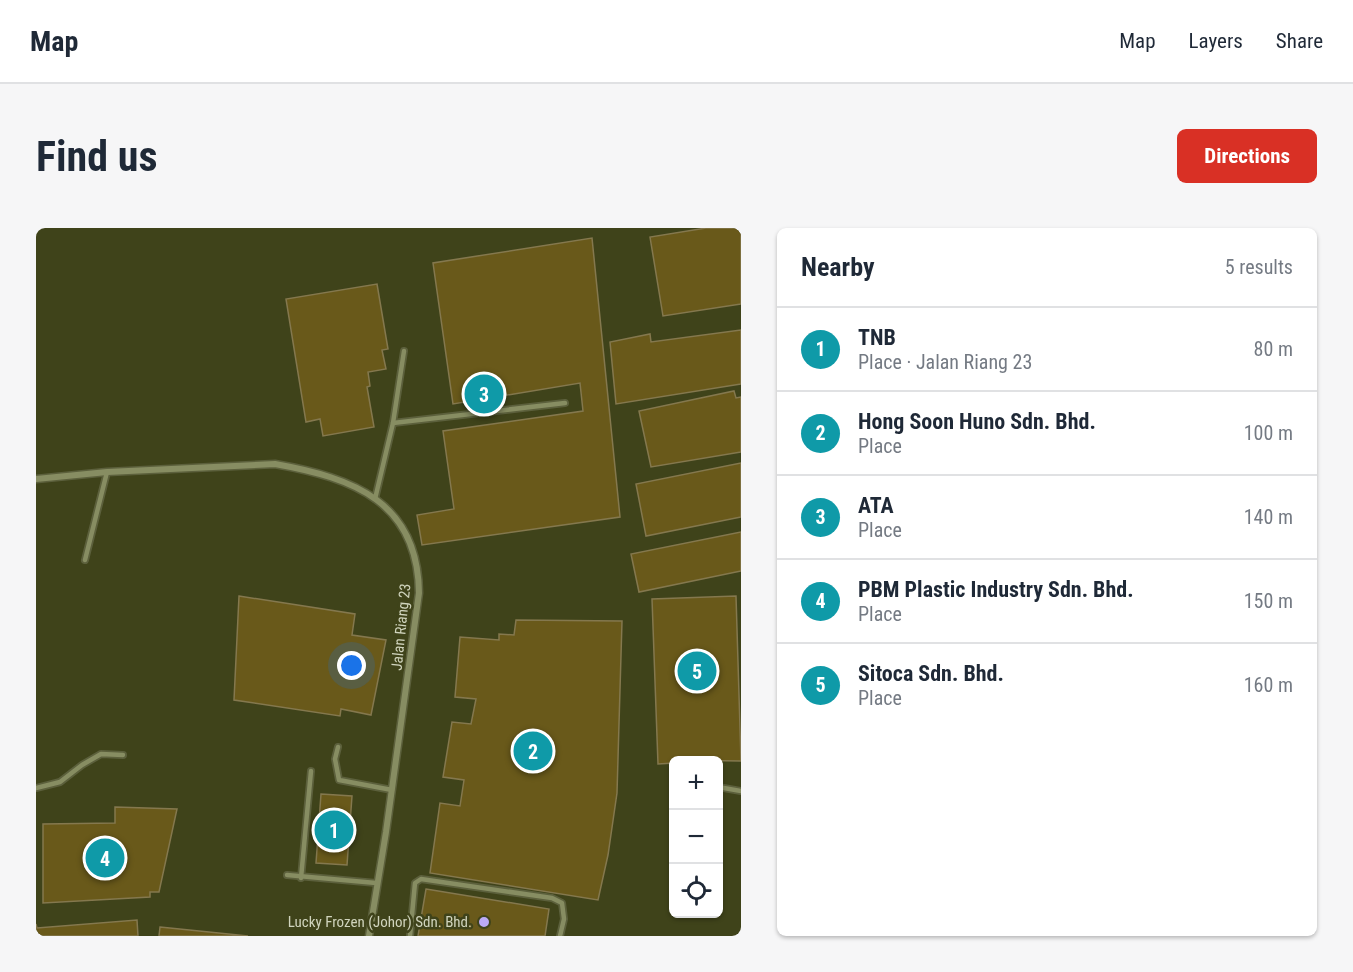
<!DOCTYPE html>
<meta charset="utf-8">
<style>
:root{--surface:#fff;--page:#f6f6f7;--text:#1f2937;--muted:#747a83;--line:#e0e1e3;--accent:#d93025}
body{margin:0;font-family:"Roboto Condensed",sans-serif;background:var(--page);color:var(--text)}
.controls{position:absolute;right:18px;bottom:18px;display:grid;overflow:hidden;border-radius:9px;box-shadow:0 2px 4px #0004}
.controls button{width:54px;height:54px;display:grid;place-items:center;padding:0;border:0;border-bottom:2px solid var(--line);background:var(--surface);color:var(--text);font:30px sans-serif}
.you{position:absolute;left:316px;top:438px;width:21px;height:21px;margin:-15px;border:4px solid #fff;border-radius:50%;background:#1a73e8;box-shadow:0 0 0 9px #1a73e833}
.badge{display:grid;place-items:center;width:39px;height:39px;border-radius:50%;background:var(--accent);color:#fff;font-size:20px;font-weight:700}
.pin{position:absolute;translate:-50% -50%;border:3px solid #fff;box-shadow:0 2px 6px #0006}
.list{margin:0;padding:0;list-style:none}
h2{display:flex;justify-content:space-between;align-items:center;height:78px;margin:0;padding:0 24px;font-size:26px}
h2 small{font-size:20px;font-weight:400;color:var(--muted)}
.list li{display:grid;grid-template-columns:39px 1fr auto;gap:18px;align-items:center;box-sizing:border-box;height:84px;padding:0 24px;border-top:2px solid var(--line)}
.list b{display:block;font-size:22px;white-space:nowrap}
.list p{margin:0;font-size:20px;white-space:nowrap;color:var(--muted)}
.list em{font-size:20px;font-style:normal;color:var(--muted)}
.icon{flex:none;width:33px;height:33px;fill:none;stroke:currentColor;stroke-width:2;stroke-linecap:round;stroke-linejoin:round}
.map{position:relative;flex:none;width:705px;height:708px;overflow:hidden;border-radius:9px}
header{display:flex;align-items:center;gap:36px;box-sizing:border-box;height:84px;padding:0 30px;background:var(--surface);border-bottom:2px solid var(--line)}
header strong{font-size:28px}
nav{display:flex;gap:33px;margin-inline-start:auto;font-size:21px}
.intro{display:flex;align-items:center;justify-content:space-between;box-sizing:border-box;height:144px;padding:0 36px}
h1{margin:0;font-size:42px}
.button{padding:15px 27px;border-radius:9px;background:var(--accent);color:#fff;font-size:21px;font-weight:700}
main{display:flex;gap:36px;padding:0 36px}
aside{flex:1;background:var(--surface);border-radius:9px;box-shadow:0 2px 4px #0004}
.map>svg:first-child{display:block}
.building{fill:#69591a;stroke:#84784e;stroke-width:1.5}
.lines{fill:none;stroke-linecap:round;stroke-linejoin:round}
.lane-casing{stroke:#5c603c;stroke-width:8}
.street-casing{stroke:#5c603c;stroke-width:9}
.lane{stroke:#878d62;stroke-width:4.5}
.street{stroke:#878d62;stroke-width:6}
.poi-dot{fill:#bbaaf6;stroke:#3f431a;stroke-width:2}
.labels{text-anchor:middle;stroke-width:5;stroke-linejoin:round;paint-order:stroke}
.street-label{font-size:15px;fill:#d0d4bd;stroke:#3f431a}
.poi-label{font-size:15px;fill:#d0d4bd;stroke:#3f431a;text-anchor:end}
</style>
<header>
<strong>Map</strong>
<nav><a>Map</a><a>Layers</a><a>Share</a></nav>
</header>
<div class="intro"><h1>Find us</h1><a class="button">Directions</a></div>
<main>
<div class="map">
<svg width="705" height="708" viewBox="0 0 705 708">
<rect width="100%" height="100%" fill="#3f431a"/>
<g class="building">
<path d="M670,0H705V76L627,88L614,9Z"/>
<path d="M556,10L584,289L386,317L381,287L418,281L407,203L547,183L544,155L417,176L397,35Z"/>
<path d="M341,56L352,121L346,122L350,141L332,144L334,158L331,159L338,199L287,208L284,191L270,194L250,71Z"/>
<path d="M705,102V156L580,176L574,114L614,106L615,114Z"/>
<path d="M698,163L700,170L705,169V224L615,239L603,183Z"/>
<path d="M705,235V289L610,308L600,256Z"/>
<path d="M705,304V343L603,364L595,326Z"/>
<path d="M203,368L319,386L316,407L350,412L335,487L305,481L304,488L198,472Z"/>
<path d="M700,368L705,533L638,532V535L622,536L616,371Z"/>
<path d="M480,392L586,393L581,565L572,627L562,672L394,645L404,575L424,578L428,552L407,549L416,494L435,496L440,471L419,469L424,409L463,412V406L478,407Z"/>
<path d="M285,566L316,568L311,637L280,635Z"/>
<path d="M79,579L141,581L123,664H114V669L7,675V596L79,595Z"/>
<path d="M390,661L513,681L509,708H382Z"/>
<path d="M101,692L102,708H0V696L1,700Z"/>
<path d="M124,699L212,708H123Z"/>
</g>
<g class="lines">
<defs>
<g id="lane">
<path d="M357,195L529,175"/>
<path d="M339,271L357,195L368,123"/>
<path d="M49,332L71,244"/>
<path d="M302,519L299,531L303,552L356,562"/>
<path d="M682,559L705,563"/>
<path d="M0,560L24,554L46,537L65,526L87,527"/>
<path d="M251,647L340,655"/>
<path d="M265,650L275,543"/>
<path d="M374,708L379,655L385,651L516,670L526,675L528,691L524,708"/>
</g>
<path id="street" d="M0,251L71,244L239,236C318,250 382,274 383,365L350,604L333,708"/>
</defs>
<use href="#lane" class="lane-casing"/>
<use href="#street" class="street-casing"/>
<use href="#lane" class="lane"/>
<use href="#street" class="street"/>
</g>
<circle class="poi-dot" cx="448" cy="694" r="6"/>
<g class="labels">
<g class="street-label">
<text transform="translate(365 399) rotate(-84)" y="5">Jalan Riang 23</text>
</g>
<g class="poi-label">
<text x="436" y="699">Lucky Frozen (Johor) Sdn. Bhd.</text>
</g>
</g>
</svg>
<div class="controls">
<button>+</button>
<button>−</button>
<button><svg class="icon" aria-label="locate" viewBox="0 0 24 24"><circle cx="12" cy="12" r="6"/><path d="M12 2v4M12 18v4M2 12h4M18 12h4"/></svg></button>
</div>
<div class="you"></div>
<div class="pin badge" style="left:298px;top:602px;background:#0f9aa8">1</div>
<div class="pin badge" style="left:497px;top:523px;background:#0f9aa8">2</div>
<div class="pin badge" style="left:448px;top:166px;background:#0f9aa8">3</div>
<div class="pin badge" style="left:69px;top:630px;background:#0f9aa8">4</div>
<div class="pin badge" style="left:661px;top:443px;background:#0f9aa8">5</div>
</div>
<aside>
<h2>Nearby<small>5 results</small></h2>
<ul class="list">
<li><span class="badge" style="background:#0f9aa8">1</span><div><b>TNB</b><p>Place · Jalan Riang 23</p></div><em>80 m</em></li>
<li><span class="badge" style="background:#0f9aa8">2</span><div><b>Hong Soon Huno Sdn. Bhd.</b><p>Place</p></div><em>100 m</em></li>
<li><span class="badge" style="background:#0f9aa8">3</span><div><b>ATA</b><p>Place</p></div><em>140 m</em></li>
<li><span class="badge" style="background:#0f9aa8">4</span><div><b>PBM Plastic Industry Sdn. Bhd.</b><p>Place</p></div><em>150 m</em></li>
<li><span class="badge" style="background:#0f9aa8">5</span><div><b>Sitoca Sdn. Bhd.</b><p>Place</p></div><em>160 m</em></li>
</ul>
</aside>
</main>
